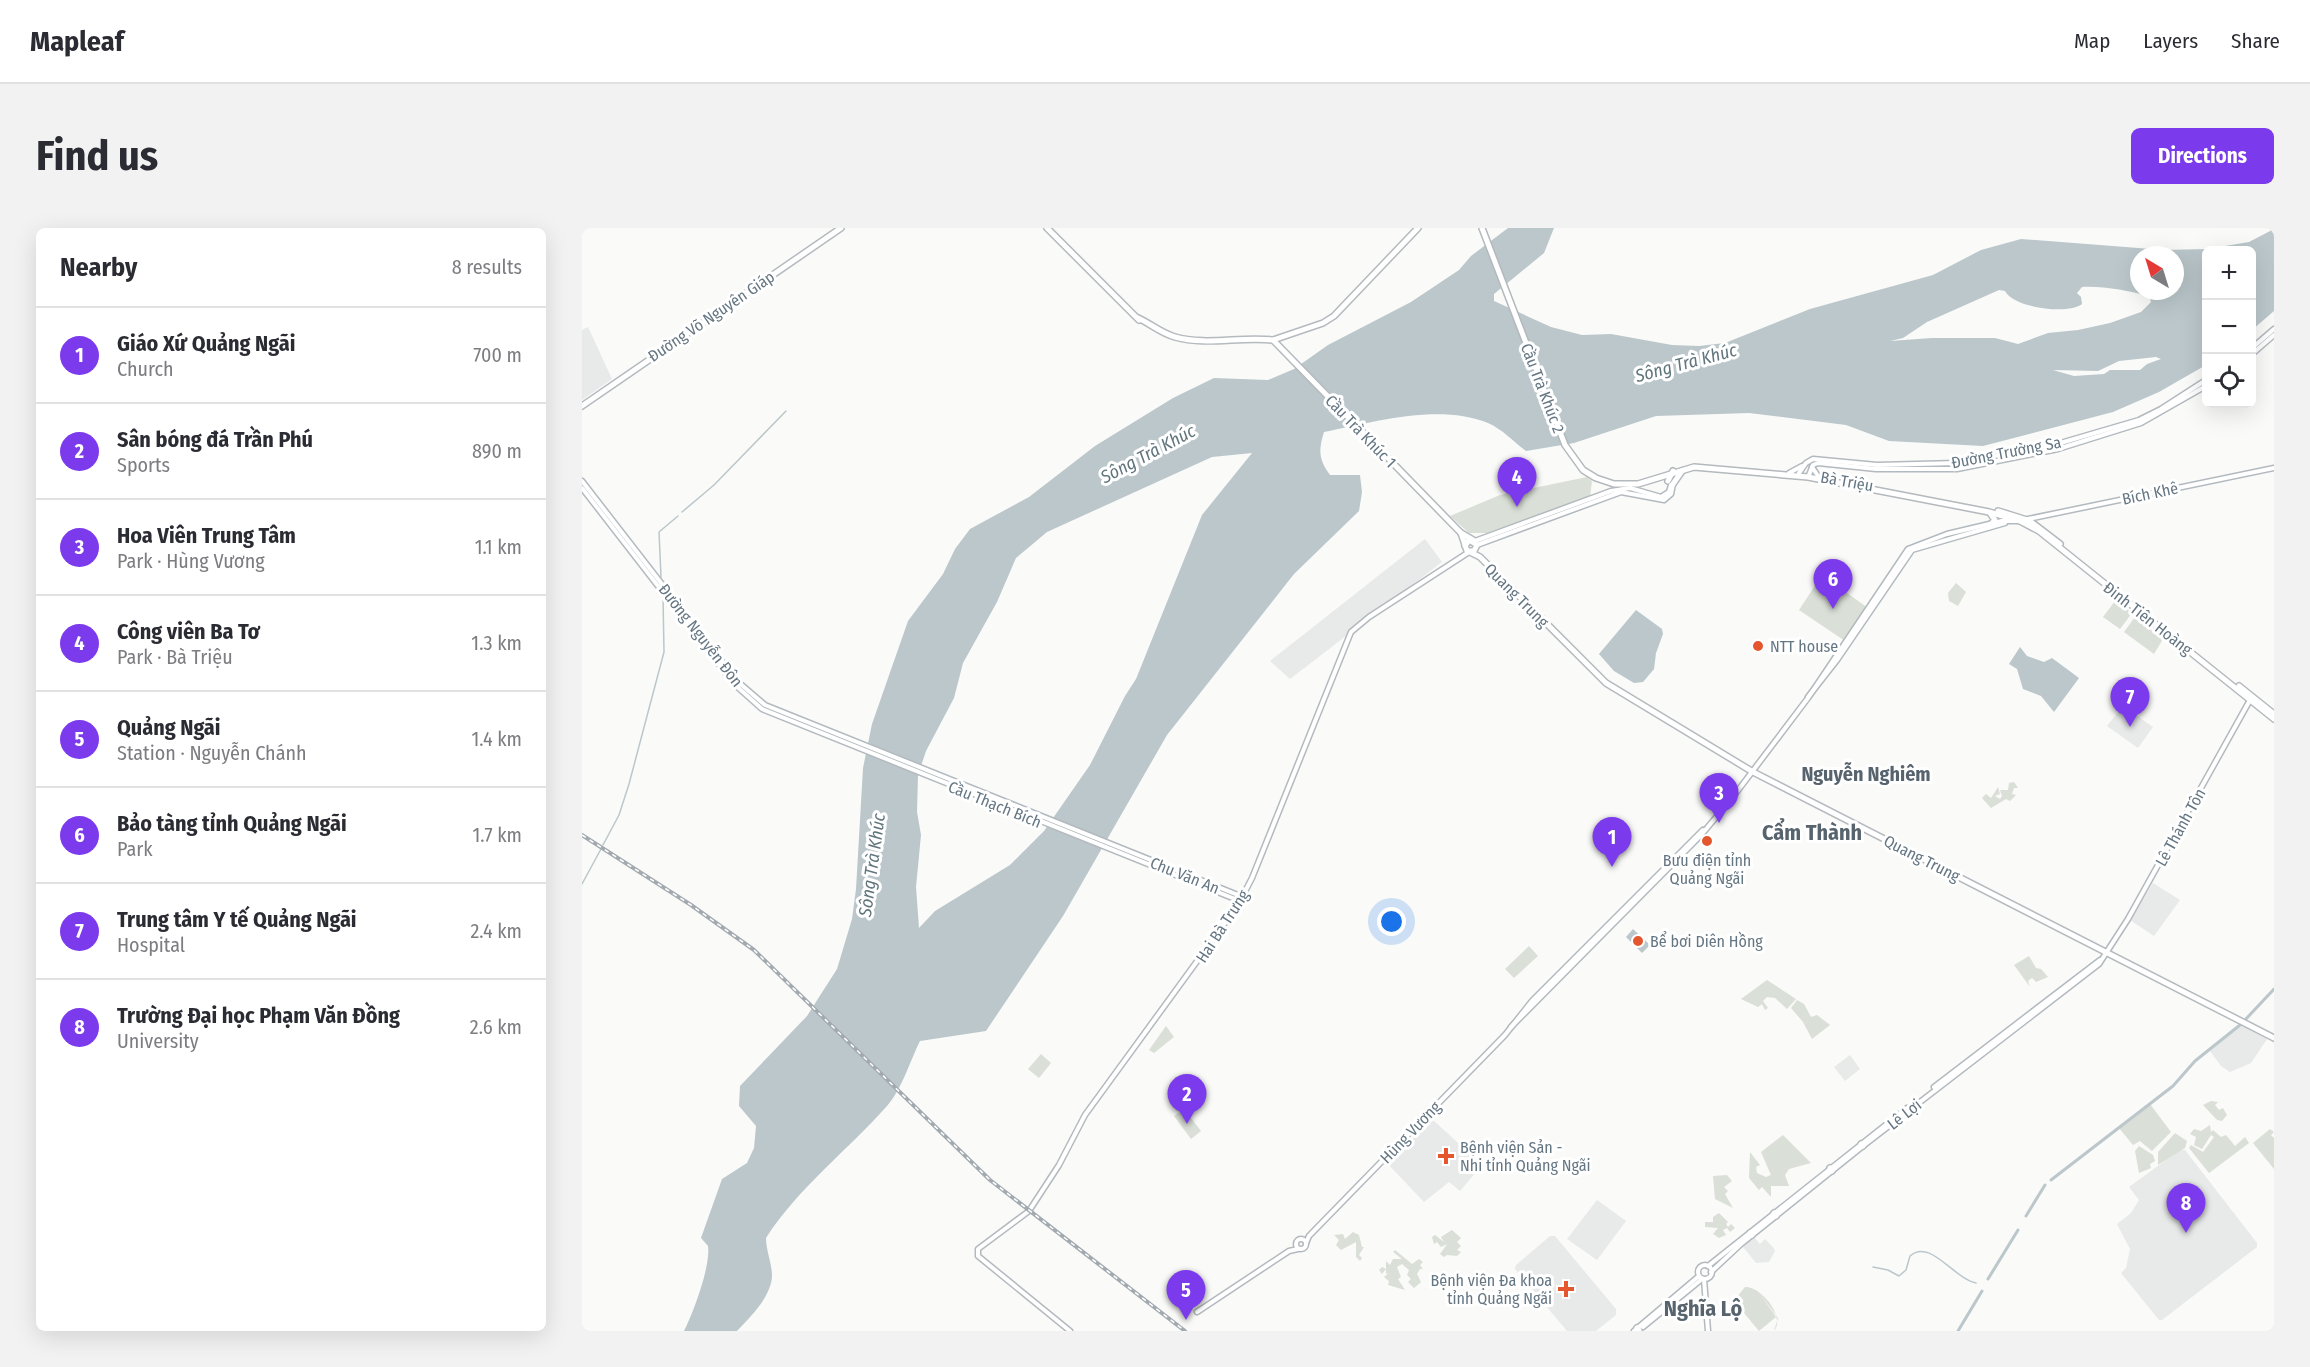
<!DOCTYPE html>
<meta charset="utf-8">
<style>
:root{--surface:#fff;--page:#f2f2f3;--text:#2b2b33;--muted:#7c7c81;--line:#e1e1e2;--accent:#7c3aed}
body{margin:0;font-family:"Fira Sans Condensed",sans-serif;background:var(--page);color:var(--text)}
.controls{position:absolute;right:18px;top:18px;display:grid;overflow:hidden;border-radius:9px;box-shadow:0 6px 24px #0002}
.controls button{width:54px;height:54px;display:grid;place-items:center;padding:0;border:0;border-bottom:2px solid var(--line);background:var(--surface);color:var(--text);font:30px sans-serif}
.compass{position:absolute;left:1548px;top:18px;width:54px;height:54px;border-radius:50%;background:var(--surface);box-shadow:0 6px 24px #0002;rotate:322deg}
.you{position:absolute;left:810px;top:694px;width:21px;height:21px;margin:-15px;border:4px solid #fff;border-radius:50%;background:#1a73e8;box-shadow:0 0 0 9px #1a73e833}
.badge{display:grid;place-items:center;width:39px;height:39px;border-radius:50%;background:var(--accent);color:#fff;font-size:20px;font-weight:700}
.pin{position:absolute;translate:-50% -50px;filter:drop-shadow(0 2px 3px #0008)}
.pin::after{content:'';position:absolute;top:32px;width:21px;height:18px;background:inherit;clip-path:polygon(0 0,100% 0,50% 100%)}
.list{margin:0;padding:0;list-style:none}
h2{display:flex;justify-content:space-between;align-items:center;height:78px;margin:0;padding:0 24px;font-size:26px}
h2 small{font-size:20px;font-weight:400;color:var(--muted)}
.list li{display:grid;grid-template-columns:39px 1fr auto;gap:18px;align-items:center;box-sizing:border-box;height:96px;padding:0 24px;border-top:2px solid var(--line)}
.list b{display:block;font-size:22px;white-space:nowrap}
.list p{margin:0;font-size:20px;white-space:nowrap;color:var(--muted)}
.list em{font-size:20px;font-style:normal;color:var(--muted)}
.icon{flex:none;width:33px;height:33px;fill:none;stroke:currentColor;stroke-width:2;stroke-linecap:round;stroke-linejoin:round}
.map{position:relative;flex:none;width:1692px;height:1103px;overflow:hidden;border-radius:9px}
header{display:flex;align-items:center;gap:36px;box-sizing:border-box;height:84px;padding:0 30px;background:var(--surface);border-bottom:2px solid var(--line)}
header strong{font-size:28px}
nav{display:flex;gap:33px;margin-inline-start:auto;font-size:21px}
.intro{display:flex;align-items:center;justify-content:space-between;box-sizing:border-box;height:144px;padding:0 36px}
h1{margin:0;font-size:42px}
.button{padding:15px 27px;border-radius:9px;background:var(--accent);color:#fff;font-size:21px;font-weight:700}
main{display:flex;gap:36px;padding:0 36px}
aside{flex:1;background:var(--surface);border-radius:9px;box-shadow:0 6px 24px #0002}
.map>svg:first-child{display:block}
.built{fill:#e8e9e9}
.green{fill:#dadfd7}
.water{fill:#bbc7cb;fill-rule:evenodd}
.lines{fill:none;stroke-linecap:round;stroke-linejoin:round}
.stream{stroke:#bbc7cb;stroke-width:1.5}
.canal{stroke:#bbc7cb;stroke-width:3}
.secondary-casing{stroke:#b3babf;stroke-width:7}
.primary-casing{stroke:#b5babe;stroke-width:8}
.trunk-casing{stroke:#b4b9bd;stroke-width:8}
.secondary{stroke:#fff;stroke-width:4}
.primary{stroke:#fff;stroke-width:5}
.trunk{stroke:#fff;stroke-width:5}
.rail-casing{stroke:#a2aab0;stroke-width:4}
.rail{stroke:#fff;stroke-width:1.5;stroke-dasharray:4.5;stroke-linecap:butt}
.poi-dot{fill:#e4572e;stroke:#fff;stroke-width:2}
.labels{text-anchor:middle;stroke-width:6;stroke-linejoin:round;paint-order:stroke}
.street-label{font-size:16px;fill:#657683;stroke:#fff}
.poi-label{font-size:16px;fill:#657683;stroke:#fff;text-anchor:start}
.water-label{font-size:18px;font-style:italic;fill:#60757c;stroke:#fff}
.quarter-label{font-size:20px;font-weight:bold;fill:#57646e;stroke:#fff}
.district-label{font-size:22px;font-weight:bold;fill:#57646e;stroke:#fff}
</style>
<header>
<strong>Mapleaf</strong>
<nav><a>Map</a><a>Layers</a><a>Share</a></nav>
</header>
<div class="intro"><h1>Find us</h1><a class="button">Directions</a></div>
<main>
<aside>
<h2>Nearby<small>8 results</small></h2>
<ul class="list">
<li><span class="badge">1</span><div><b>Giáo Xứ Quảng Ngãi</b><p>Church</p></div><em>700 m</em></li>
<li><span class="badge">2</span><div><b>Sân bóng đá Trần Phú</b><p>Sports</p></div><em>890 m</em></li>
<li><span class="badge">3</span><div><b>Hoa Viên Trung Tâm</b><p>Park · Hùng Vương</p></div><em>1.1 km</em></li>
<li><span class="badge">4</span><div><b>Công viên Ba Tơ</b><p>Park · Bà Triệu</p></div><em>1.3 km</em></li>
<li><span class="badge">5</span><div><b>Quảng Ngãi</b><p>Station · Nguyễn Chánh</p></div><em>1.4 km</em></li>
<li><span class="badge">6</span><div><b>Bảo tàng tỉnh Quảng Ngãi</b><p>Park</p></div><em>1.7 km</em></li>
<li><span class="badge">7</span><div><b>Trung tâm Y tế Quảng Ngãi</b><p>Hospital</p></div><em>2.4 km</em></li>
<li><span class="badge">8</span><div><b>Trường Đại học Phạm Văn Đồng</b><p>University</p></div><em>2.6 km</em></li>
</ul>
</aside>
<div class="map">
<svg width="1692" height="1103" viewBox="0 0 1692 1103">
<rect width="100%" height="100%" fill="#fafaf8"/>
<g class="built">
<path d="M6,99L30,151L0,172V102Z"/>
<path d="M843,311L860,334L708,451L688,433Z"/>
<path d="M1541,478L1571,499L1556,520L1525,498Z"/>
<path d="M1571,655L1598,672L1572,708L1548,692Z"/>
<path d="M1658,797L1685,811L1669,835L1648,844L1639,838L1628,823Z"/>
<path d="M1268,827L1278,841L1263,853L1252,839Z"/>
<path d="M850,891L900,937L878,963L867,954L842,974L806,936Z"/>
<path d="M1598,922H1603L1675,1015V1019L1580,1092H1577L1539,1045L1544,1040L1548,1021L1535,996L1549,985L1557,972L1547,959Z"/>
<path d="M1015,972L1044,993L1015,1032L985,1011Z"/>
<path d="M968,1008H973L1034,1081V1087L1014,1103H985L933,1041L934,1037Z"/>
<path d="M1172,1009L1178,1016L1183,1011L1191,1019L1193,1023L1187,1034L1174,1035L1161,1019Z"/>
</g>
<g class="green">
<path d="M1005,249L1010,253L1008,269L905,305H887L868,288L918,267Z"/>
<path d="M1240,347L1286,380L1263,413L1217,382Z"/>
<path d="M1374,355L1384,364L1376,378L1367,373L1366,365Z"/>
<path d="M1533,373L1550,385L1538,401L1521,389Z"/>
<path d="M1553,389L1581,411L1572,426L1542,404Z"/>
<path d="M1432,554L1436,560H1432L1430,566L1434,567L1428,573L1424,571L1409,580L1400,570L1404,566L1409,570L1416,559L1418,566L1413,568L1418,571L1420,568L1418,562H1426L1427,555Z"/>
<path d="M947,718L956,728L932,750L923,741Z"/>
<path d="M1447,728L1454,740L1459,741L1466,749L1454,754L1450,750L1446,753L1448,759L1432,737Z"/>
<path d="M1185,752L1214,771L1205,781L1193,770L1185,769L1181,773L1186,780L1183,782L1180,776L1176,779L1159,771Z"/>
<path d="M1215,772L1222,776L1229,789L1235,787L1248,797L1230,811L1221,794L1209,780Z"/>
<path d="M584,798L592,809L572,825L567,822Z"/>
<path d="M459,826L469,835L457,850L446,841Z"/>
<path d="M1629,873L1636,874L1633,877L1637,882L1641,880L1645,887L1640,893L1635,892L1621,877Z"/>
<path d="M1568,876L1589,904L1570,923L1558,913L1551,917L1537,900Z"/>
<path d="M602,881L619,903L609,911L592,888Z"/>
<path d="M1628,897L1629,904L1631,902L1639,909L1644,907L1653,918L1663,909L1667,915L1627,945L1607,920L1609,917L1621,924L1632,909L1629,907L1620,921L1612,917L1614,909L1608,906L1612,901L1619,903Z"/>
<path d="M1688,901L1692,904L1689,907L1692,910V941L1671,915Z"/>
<path d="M1593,905L1605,913L1603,920L1576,937V924Z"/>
<path d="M1201,907L1229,935L1207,941L1203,947L1207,958H1189V969L1180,959L1177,962L1167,950L1168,924L1178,937L1174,939L1175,945L1184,949L1189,947L1179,924Z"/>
<path d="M1557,918L1571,927L1573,933L1568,936L1569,940L1557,945L1553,923Z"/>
<path d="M1145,947L1150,953L1142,959L1146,963L1143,966L1151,980L1133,971L1131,948Z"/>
<path d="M1137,985L1146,994L1144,996L1146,999L1149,996L1153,1000L1148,1004L1145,1000L1141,1002L1144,1007L1137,1010L1131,1006L1136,1000L1123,999V994H1131V989Z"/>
<path d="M870,1002L879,1010L875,1014L879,1018L875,1022L879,1024L875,1028L865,1027L862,1029L858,1026L865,1016L859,1019L855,1014L852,1016L850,1009L853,1007L862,1014L859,1009Z"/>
<path d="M771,1004L777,1007L780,1019H782L777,1027L780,1030L778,1033L774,1029V1014L759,1022L754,1017L757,1012L752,1007L761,1006L763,1011Z"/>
<path d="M813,1022L830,1036L837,1031L841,1034L838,1037L841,1041H838L835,1046L839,1054L832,1060L826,1054L829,1051L825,1047L827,1042L820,1036L815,1039L819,1049L816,1051L823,1062L806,1057L807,1053L802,1049L807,1045L804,1046V1041L800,1046L797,1042L800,1039L804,1041V1033L808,1037L811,1031H820L811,1024Z"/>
<path d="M1163,1059C1179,1058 1204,1089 1192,1103L1196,1090L1177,1064L1194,1089L1177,1103L1157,1079L1154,1070Z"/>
</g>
<g class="water">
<path d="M926,0H972L962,25L912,66V73L969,99L1000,107L1029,106L1090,117L1117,118L1143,115L1228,81L1351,47L1399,22L1439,11L1582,22L1625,21L1667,14L1692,1V83L1670,102V22H1624V137L1577,164L1531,184L1401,218L1307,213L1264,197L1167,185L1074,188L992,215L944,223C932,214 920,201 906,195C857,175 792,194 742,204C736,223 737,232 748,247H778L780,264L777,283L712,346L585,507L481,688L404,803L338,813C328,833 320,861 305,878C265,923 217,959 184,1010C184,1023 190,1035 190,1048C189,1069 169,1088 155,1103H102C111,1086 129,1037 126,1018L119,1010L140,951L165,935L172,920L174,898L157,878L158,858L225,788L255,741L270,691L274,661L281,540L290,496L326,393L361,346L373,321L388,301L447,269L513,218L591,170L632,150L686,152L712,141L746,117L829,74L877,42L889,28ZM1557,27H1593V63H1557ZM1500,59C1523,58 1546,63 1567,68L1569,74L1559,84L1528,95L1496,102L1466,105L1436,116L1413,110H1350L1308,113L1321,110L1345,94L1417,62L1423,63C1431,80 1487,87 1500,76L1499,69L1495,65ZM1574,129L1579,131L1565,136L1558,142H1528L1522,146L1492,148L1471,142L1516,143L1537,133ZM670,225L620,287L554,451L543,468L508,537L462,603L428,637L353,683L337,700L334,659L339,607L335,584L336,547L344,523L372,470L381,435L415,374L434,330L465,304L630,229Z"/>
<path d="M1054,382L1080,401L1081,406L1074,425L1072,441L1061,454L1052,455L1032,443L1017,426Z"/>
<path d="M1438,419L1445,428L1462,434L1470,430L1497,450L1472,484L1459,468L1441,461L1435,441L1427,436Z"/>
<path d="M1051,701L1068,717L1060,725L1044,709Z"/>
</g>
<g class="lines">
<g class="stream">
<path d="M100,284L132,257L204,183"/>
<path d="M79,349L77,304L96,288"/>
<path d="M21,617L37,587L47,556L82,424L81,369"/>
<path d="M0,656L19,621"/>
<path d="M1291,1039L1306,1042L1317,1048L1324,1042L1328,1028C1348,1010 1371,1050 1394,1055"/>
</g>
<g class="canal">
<path d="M1663,792L1692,761"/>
<path d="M1469,952L1591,858L1613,833L1658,797"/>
<path d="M1444,988L1463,957"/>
<path d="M1406,1051L1436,1002"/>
<path d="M1376,1103L1400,1063"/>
</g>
<defs>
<g id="secondary">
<path d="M1670,120L1692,101"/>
<path d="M1670,126L1692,107"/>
<path d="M1230,239L1236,248"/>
<path d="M1207,245L1220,238"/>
<path d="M1217,245L1224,235L1231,231L1295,237L1375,235L1475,216L1557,192L1579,181L1624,152"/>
<path d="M1227,247L1231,237L1236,235L1294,241H1375L1476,221L1559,195L1624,158"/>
<path d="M0,253L155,453L183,477L661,669"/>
<path d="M0,260L152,456L180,481L658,673"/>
<path d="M1446,291L1692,240"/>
<path d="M893,313L1029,263L1048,260L1079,269L1087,264L1089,257"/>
<path d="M895,317L1039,264L1082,272L1089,266L1091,256"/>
<path d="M1226,469L1255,432L1330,322L1423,295"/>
<path d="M929,799L1120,606L1151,569L1226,470L1326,321L1365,306L1420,293H1436"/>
<path d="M1352,859L1518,732"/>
<circle cx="719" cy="1016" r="5"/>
<path d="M724,1015L727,1008L923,807L950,773L1121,602"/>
<circle cx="1123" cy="1044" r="7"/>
<path d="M1126,1038L1325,880"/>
<path d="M1129,1044L1159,1016L1281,918L1517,736L1546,691L1668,472"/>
<path d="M1122,1051L1126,1103"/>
<path d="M615,1084L707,1023L716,1021"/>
<path d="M1061,1099L1120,1051"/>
<path d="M488,1103L396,1028V1021L447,983L477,937L503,887L656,677L670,650L769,404L787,389L887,324"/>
<path d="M1052,1103L1117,1048"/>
</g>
<g id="primary">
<path d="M465,0L557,92"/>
<path d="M556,90C569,96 579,105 593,109C624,118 659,108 691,112L879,305L891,312"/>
<path d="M691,112L741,95L752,88L836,0"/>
<path d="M0,178L259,0"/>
<path d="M879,305L885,323H892L895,317L887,312L883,318"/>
<path d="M888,324L898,329L1024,455L1171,544L1692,810"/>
<path d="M1279,916L1281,918"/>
<path d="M1248,940L1250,943"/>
<path d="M1192,985L1194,988"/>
<path d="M1168,1005L1170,1007"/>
<path d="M1055,1100L1057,1102"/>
</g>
<g id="trunk">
<path d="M900,0L983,217L1001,242L1014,250L1032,256H1056L1112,239L1226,249L1407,284L1438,293L1457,303L1692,491"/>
<path d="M1086,253L1091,243"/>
<path d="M1091,256L1100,243"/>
<path d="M1416,283L1448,293L1478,316"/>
<path d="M1408,285L1413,292L1409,296"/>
<path d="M1657,458L1692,486"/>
</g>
</defs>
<use href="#secondary" class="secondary-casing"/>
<use href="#primary" class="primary-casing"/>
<use href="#trunk" class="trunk-casing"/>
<use href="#secondary" class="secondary"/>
<use href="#primary" class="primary"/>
<use href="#trunk" class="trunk"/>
<defs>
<path id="rail" d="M0,607L109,677L172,722L408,952L603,1103"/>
</defs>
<use href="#rail" class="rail-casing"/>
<use href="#rail" class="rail"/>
</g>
<g class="poi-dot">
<circle cx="1176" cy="418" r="6"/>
<circle cx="1125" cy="613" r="6"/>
<circle cx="1056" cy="713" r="6"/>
<path d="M861 919h6v6h6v6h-6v6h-6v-6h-6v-6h6z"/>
<path d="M981 1052h6v6h6v6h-6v6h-6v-6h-6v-6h6z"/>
</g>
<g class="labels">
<g class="street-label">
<text transform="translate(129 88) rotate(-34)" y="6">Đường Võ Nguyên Giáp</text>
<text transform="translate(961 160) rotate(69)" y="6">Cầu Trà Khúc 2</text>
<text transform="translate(779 203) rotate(46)" y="6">Cầu Trà Khúc 1</text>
<text transform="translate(1424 224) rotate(-11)" y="6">Đường Trường Sa</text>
<text transform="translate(1265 253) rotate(10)" y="6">Bà Triệu</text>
<text transform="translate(1568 265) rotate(-12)" y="6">Bích Khê</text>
<text transform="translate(935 367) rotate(45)" y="6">Quang Trung</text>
<text transform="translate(1566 390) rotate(38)" y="6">Đinh Tiên Hoàng</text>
<text transform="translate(119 407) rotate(52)" y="6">Đường Nguyễn Đôn</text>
<text transform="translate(413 576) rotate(22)" y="6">Cầu Thạch Bích</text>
<text transform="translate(1598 599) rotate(-61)" y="6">Lê Thánh Tôn</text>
<text transform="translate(1340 630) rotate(27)" y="6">Quang Trung</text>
<text transform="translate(603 647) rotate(22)" y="6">Chu Văn An</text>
<text transform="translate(640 698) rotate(-57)" y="6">Hai Bà Trưng</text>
<text transform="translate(1322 886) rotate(-38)" y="6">Lê Lợi</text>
<text transform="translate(828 904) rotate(-46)" y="6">Hùng Vương</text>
</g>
<g class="poi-label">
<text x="1188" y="424">NTT house</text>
<text x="1125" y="638" text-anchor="middle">Bưu điện tỉnh<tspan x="1125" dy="18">Quảng Ngãi</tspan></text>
<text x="1068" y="719">Bể bơi Diên Hồng</text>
<text x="878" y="925">Bệnh viện Sản -<tspan x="878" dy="18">Nhi tỉnh Quảng Ngãi</tspan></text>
<text x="970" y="1058" text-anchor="end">Bệnh viện Đa khoa<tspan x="970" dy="18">tỉnh Quảng Ngãi</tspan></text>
</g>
<g class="water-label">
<text transform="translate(1104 135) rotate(-15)" y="6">Sông Trà Khúc</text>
<text transform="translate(566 226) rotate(-28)" y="6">Sông Trà Khúc</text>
<text transform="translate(290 637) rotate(-82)" y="6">Sông Trà Khúc</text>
</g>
<g class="quarter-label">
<text x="1284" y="553">Nguyễn Nghiêm</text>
</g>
<g class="district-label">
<text x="1230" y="612">Cẩm Thành</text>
<text x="1121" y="1088">Nghĩa Lộ</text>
</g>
</g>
</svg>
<div class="controls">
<button>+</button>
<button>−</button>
<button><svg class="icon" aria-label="locate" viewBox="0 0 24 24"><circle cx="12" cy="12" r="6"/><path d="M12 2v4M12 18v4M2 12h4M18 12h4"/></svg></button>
</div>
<svg class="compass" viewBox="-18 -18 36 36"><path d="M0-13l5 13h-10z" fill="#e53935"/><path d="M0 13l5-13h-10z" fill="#7c7c81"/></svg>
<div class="you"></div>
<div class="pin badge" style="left:1030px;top:639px">1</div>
<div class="pin badge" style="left:605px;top:896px">2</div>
<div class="pin badge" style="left:1137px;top:595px">3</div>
<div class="pin badge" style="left:935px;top:279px">4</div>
<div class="pin badge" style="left:604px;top:1092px">5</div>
<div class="pin badge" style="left:1251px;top:381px">6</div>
<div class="pin badge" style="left:1548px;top:499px">7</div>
<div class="pin badge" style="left:1604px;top:1005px">8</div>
</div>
</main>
